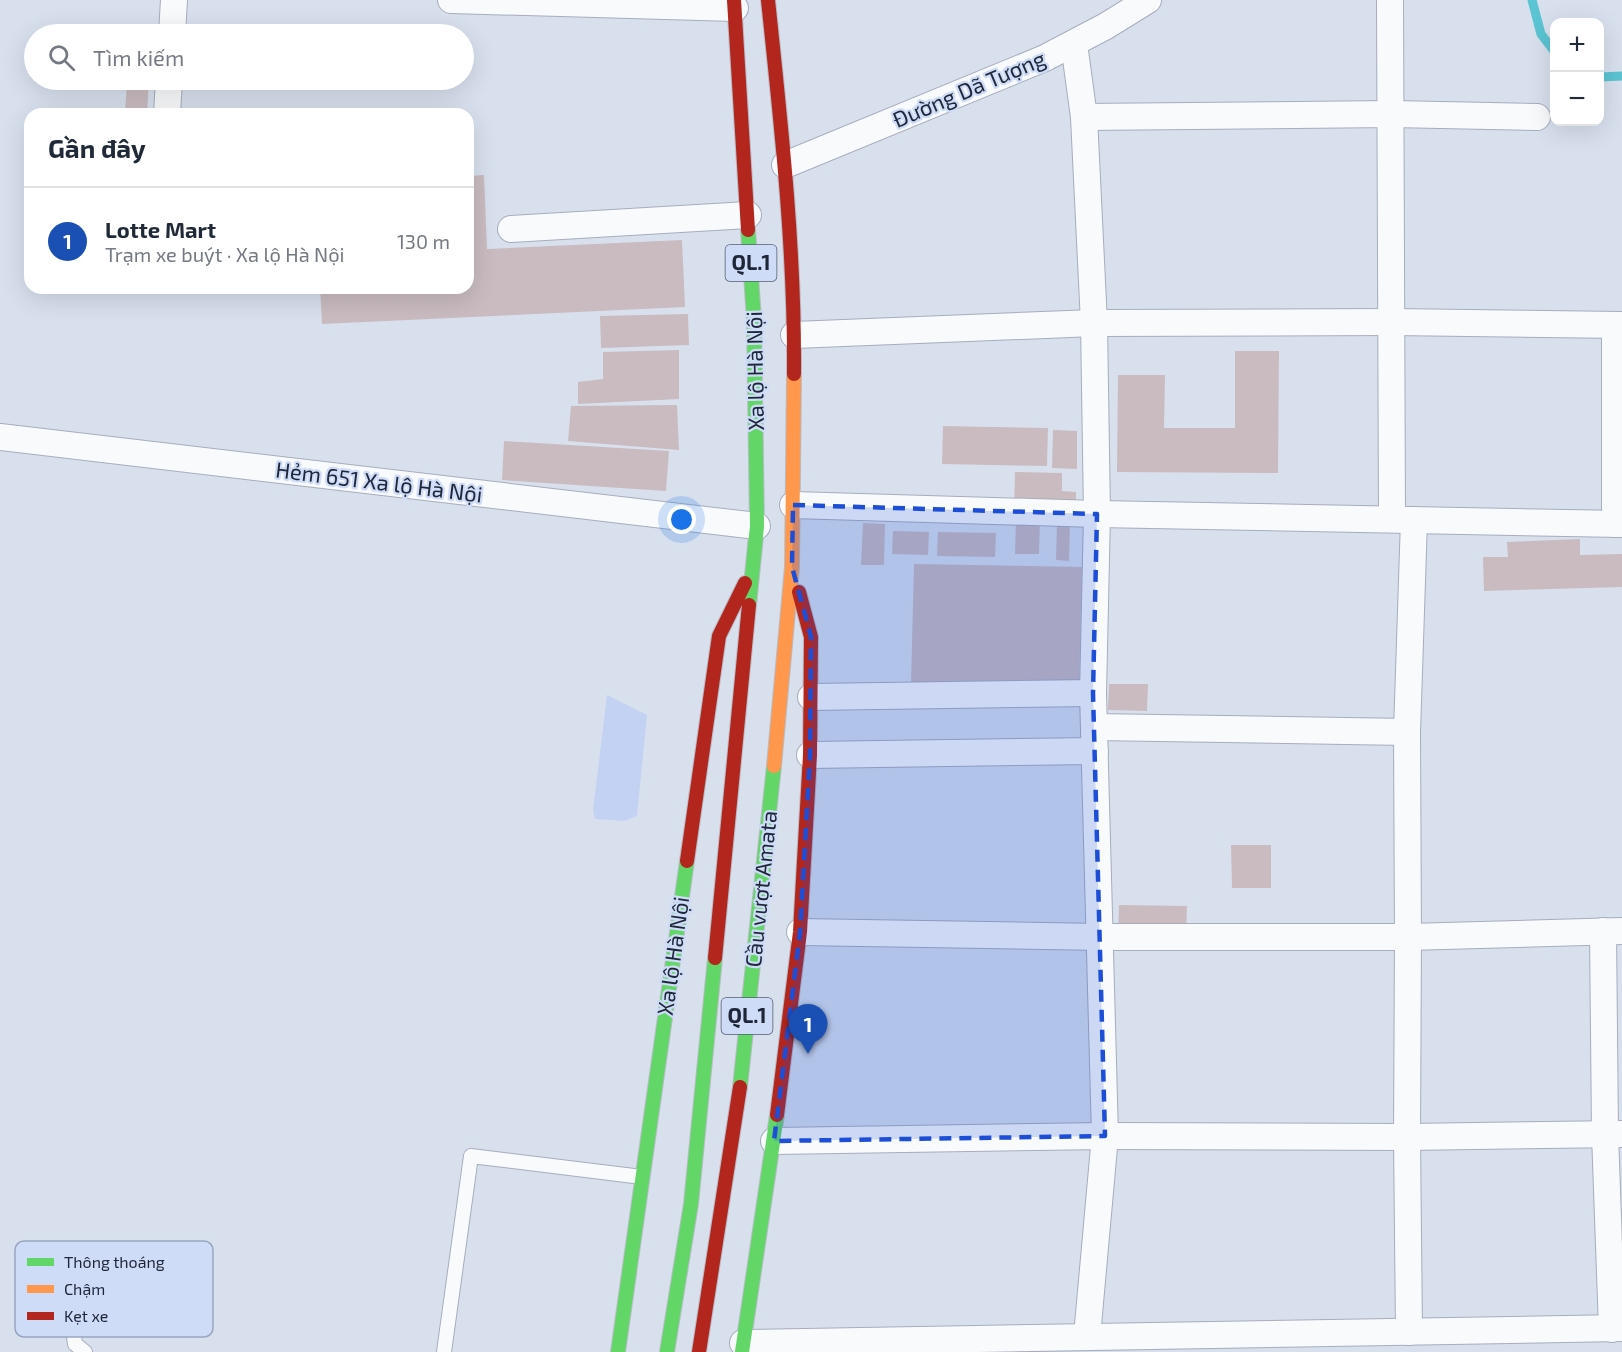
<!DOCTYPE html>
<html lang="vi">
<meta charset="utf-8">
<style>
:root{--surface:#fff;--page:#f6f6f7;--text:#1f2937;--muted:#747a83;--line:#e0e1e3;--accent:#d93025}
body{margin:0;font-family:"Exo 2",sans-serif;background:var(--page);color:var(--text)}
.controls{position:absolute;right:18px;top:18px;display:grid;overflow:hidden;border-radius:12px;box-shadow:0 6px 24px #0002}
.controls button{width:54px;height:54px;display:grid;place-items:center;padding:0;border:0;border-bottom:2px solid var(--line);background:var(--surface);color:var(--text);font:30px sans-serif}
.you{position:absolute;left:682px;top:520px;width:21px;height:21px;margin:-15px;border:4px solid #fff;border-radius:50%;background:#1a73e8;box-shadow:0 0 0 9px #1a73e833}
.badge{display:grid;place-items:center;width:39px;height:39px;border-radius:50%;background:var(--accent);color:#fff;font-size:20px;font-weight:700}
.pin{position:absolute;translate:-50% -50px;filter:drop-shadow(0 2px 3px #0008)}
.pin::after{content:'';position:absolute;top:32px;width:21px;height:18px;background:inherit;clip-path:polygon(0 0,100% 0,50% 100%)}
.list{margin:0;padding:0;list-style:none}
h2{display:flex;justify-content:space-between;align-items:center;height:78px;margin:0;padding:0 24px;font-size:26px}
h2 small{font-size:20px;font-weight:400;color:var(--muted)}
.list li{display:grid;grid-template-columns:39px 1fr auto;gap:18px;align-items:center;box-sizing:border-box;height:108px;padding:0 24px;border-top:2px solid var(--line)}
.list b{display:block;font-size:22px;white-space:nowrap}
.list p{margin:0;font-size:20px;white-space:nowrap;color:var(--muted)}
.list em{font-size:20px;font-style:normal;color:var(--muted)}
.icon{flex:none;width:33px;height:33px;fill:none;stroke:currentColor;stroke-width:2;stroke-linecap:round;stroke-linejoin:round}
.map{position:relative;flex:none;width:1622px;height:1352px;overflow:hidden}
.search{position:absolute;background:var(--surface);box-shadow:0 6px 24px #0002;left:24px;top:24px;width:450px;height:66px;display:flex;align-items:center;gap:15px;box-sizing:border-box;padding:0 21px;border-radius:33px;color:var(--muted);font-size:22px}
.panel{position:absolute;background:var(--surface);box-shadow:0 6px 24px #0002;left:24px;top:108px;width:450px;height:186px;border-radius:18px}
.map>svg:first-child{display:block}
.green{fill:#c3d2f2}
.lines{fill:none;stroke-linecap:round;stroke-linejoin:round}
.stream{stroke:#5bc4d2;stroke-width:9}
.building{fill:#c9bbbf}
.lane-casing{stroke:#a6adbc;stroke-width:16}
.street-casing{stroke:#a6adbc;stroke-width:28}
.fast-casing{stroke:#b7bcc5;stroke-width:16}
.slow-casing{stroke:#b7bcc5;stroke-width:16}
.jam-casing{stroke:#b7bcc5;stroke-width:16}
.lane{stroke:#f9fafc;stroke-width:14}
.street{stroke:#f9fafc;stroke-width:26}
.fast{stroke:#63d668;stroke-width:14}
.slow{stroke:#ff974d;stroke-width:14}
.jam{stroke:#b3261e;stroke-width:14}
.marked{fill:#1d4ed8;fill-opacity:0.2;stroke:#1d4ed8;stroke-width:4.5;stroke-dasharray:12 8;stroke-linejoin:round}
.labels{text-anchor:middle;stroke-width:4.5;stroke-linejoin:round;paint-order:stroke}
.shield{fill:#cedcf8;stroke:#535d71;stroke-width:1.5}
.shield-label{font-size:21px;font-weight:bold;fill:#1e2637}
.street-label{font-size:22px;fill:#1e2637;stroke:#cedcf8}
.key{fill:#cedcf8;stroke:#99a5be;stroke-width:1.5}
.key-label{font-size:16px;fill:#1e2637}
</style>
<div class="map">
<svg width="1622" height="1352" viewBox="0 0 1622 1352">
<rect width="100%" height="100%" fill="#d8e0ee"/>
<path class="green" d="M607,695L647,715L637,816L624,821L595,819L593,810Z"/>
<g class="lines">
<g class="stream">
<path d="M1532,0L1541,34L1554,51"/>
<path d="M1600,77L1622,76"/>
</g>
</g>
<g class="building">
<path d="M127,80H149L147,114H125Z"/>
<path d="M484,175L487,249L682,240L685,307L322,324L320,288H468V176Z"/>
<path d="M688,314L689,345L601,348L600,316Z"/>
<path d="M679,350V399L578,404V382L603,379V352Z"/>
<path d="M1235,351H1279L1278,473L1117,472L1118,375H1165L1164,428H1235Z"/>
<path d="M677,405L679,450L568,441L571,406Z"/>
<path d="M943,426L1048,428L1047,466L942,464Z"/>
<path d="M1053,430L1077,431V469L1052,468Z"/>
<path d="M504,441L669,451L666,491L502,480Z"/>
<path d="M1015,472L1062,473V491L1076,492V512L1014,511Z"/>
<path d="M1016,517H1040L1039,554H1015Z"/>
<path d="M1057,522H1070L1069,561L1056,560Z"/>
<path d="M863,523L885,524L884,565H861Z"/>
<path d="M893,531L929,532L928,555L892,554Z"/>
<path d="M938,532L996,533L995,557L937,556Z"/>
<path d="M1580,539V555L1622,554V587L1484,591L1483,557H1508L1507,542Z"/>
<path d="M914,564L1082,567L1079,686L911,683Z"/>
<path d="M1109,684H1148L1147,711L1108,710Z"/>
<path d="M1231,845H1271V888H1232Z"/>
<path d="M1119,905L1187,906L1186,934H1118Z"/>
</g>
<g class="lines">
<defs>
<g id="lane">
<path d="M81,1312L73,1329L75,1344L85,1352"/>
<path d="M444,1352L471,1156L642,1177"/>
</g>
<g id="street">
<path d="M451,0L735,8"/>
<path d="M1390,0L1392,518"/>
<path d="M172,34L174,0"/>
<path d="M1074,44L1084,117L1094,323L1097,514L1093,693L1105,1136L1087,1336"/>
<path d="M167,114L169,80"/>
<path d="M1084,117L1392,114L1537,117"/>
<path d="M785,165L1045,58L1106,26L1148,0"/>
<path d="M511,229L748,215"/>
<path d="M1615,325V524"/>
<path d="M794,335L1094,323L1392,322L1622,325"/>
<path d="M0,437L757,526"/>
<path d="M793,505L1097,514L1622,524"/>
<path d="M811,697L1093,693"/>
<path d="M1094,727L1407,732"/>
<path d="M810,755L1095,751"/>
<path d="M1603,931L1605,1134L1612,1329"/>
<path d="M800,932L1101,937H1408L1622,931"/>
<path d="M774,1141L1105,1136L1407,1137L1622,1134"/>
<path d="M1409,1332L1407,1137L1408,937L1407,732L1414,520"/>
<path d="M743,1343L1622,1328"/>
</g>
<g id="fast">
<path d="M748,230L754,320L757,526L749,605"/>
<path d="M740,1087L774,766"/>
<path d="M618,1352L687,861"/>
<path d="M667,1352L691,1204L715,958"/>
<path d="M742,1352L777,1115"/>
</g>
<path id="slow" d="M774,766L792,567L794,374"/>
<g id="jam">
<path d="M734,0L748,230"/>
<path d="M768,0C781,124 795,249 794,374"/>
<path d="M687,861L719,636L745,583"/>
<path d="M715,958L749,605"/>
<path d="M777,1115L800,932L810,755L811,637L799,592"/>
<path d="M699,1352L740,1087"/>
</g>
</defs>
<use href="#lane" class="lane-casing"/>
<use href="#street" class="street-casing"/>
<use href="#fast" class="fast-casing"/>
<use href="#slow" class="slow-casing"/>
<use href="#jam" class="jam-casing"/>
<use href="#lane" class="lane"/>
<use href="#street" class="street"/>
<use href="#fast" class="fast"/>
<use href="#slow" class="slow"/>
<use href="#jam" class="jam"/>
</g>
<path class="marked" d="M793,505L1097,514L1093,693L1105,1136L774,1141L800,932L810,755L811,637L792,567Z"/>
<g class="labels">
<g class="shield">
<rect x="725.5" y="245" width="51" height="36" rx="4.5"/>
<rect x="721.5" y="998" width="51" height="36" rx="4.5"/>
</g>
<g class="shield-label">
<text x="751" y="270">QL.1</text>
<text x="747" y="1023">QL.1</text>
</g>
<g class="street-label">
<text transform="translate(969 89) rotate(-23)" y="8">Đường Dã Tượng</text>
<text transform="translate(755 371) rotate(-91)" y="8">Xa lộ Hà Nội</text>
<text transform="translate(379 482) rotate(7)" y="8">Hẻm 651 Xa lộ Hà Nội</text>
<text transform="translate(761 889) rotate(-84)" y="8">Cầu vượt Amata</text>
<text transform="translate(673 956) rotate(-82)" y="8">Xa lộ Hà Nội</text>
</g>
</g>
<rect x="15" y="1241" width="198" height="96" rx="9" class="key"/>
<rect x="27" y="1258" width="27" height="8" fill="#63d668"/>
<rect x="27" y="1285" width="27" height="8" fill="#ff974d"/>
<rect x="27" y="1312" width="27" height="8" fill="#b3261e"/>
<g class="key-label">
<text x="64" y="1268">Thông thoáng</text>
<text x="64" y="1295">Chậm</text>
<text x="64" y="1322">Kẹt xe</text>
</g>
</svg>
<div class="controls">
<button>+</button>
<button>−</button>
</div>
<div class="you"></div>
<div class="pin badge" style="left:808px;top:1054px;background:#1a4fb4">1</div>
<div class="search"><svg class="icon" aria-label="search" viewBox="0 0 24 24"><circle cx="10" cy="10" r="6"/><path d="M15 15l6 6"/></svg>Tìm kiếm</div>
<section class="panel">
<h2>Gần đây<small></small></h2>
<ul class="list">
<li><span class="badge" style="background:#1a4fb4">1</span><div><b>Lotte Mart</b><p>Trạm xe buýt · Xa lộ Hà Nội</p></div><em>130 m</em></li>
</ul>
</section>
</div>
